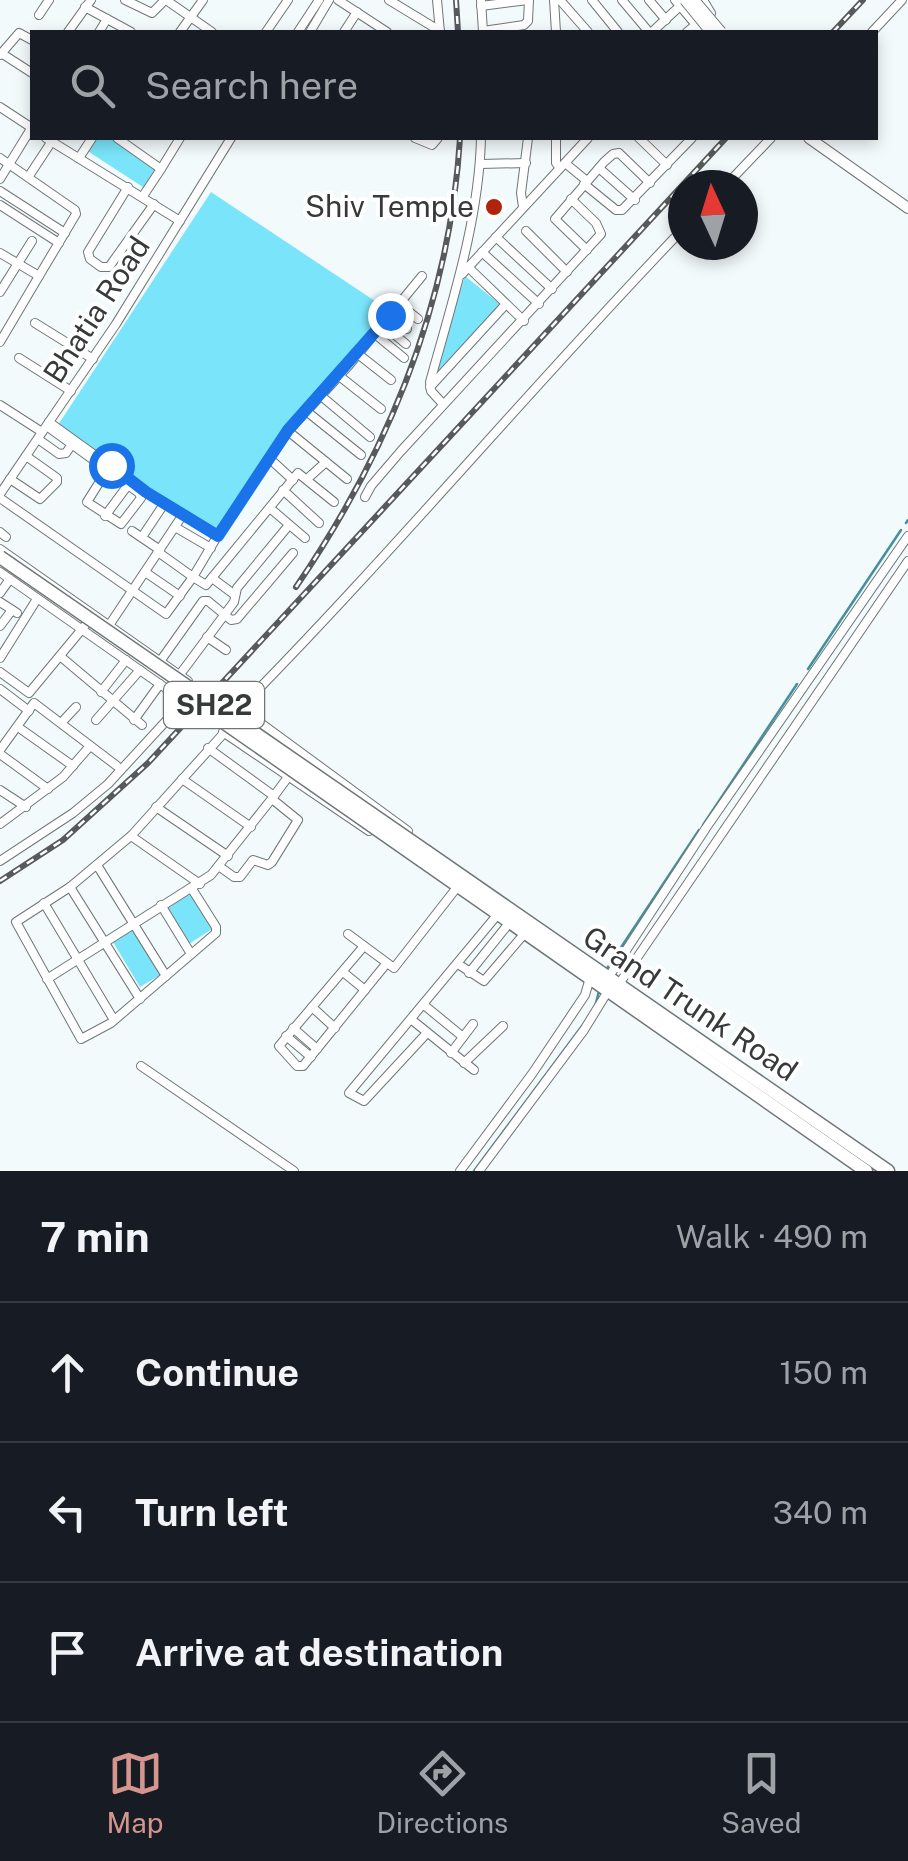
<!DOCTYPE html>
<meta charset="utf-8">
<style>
:root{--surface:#171b24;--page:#242831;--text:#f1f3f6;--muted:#9ea1a6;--line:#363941;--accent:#d4958d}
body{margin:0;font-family:"Public Sans",sans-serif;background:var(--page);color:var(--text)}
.compass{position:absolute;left:668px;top:170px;width:90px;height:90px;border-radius:50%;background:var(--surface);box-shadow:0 5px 15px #0003;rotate:356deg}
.stop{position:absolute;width:30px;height:30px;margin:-22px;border:8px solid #1a73e8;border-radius:50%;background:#fff}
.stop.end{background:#1a73e8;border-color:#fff;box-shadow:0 2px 10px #0008}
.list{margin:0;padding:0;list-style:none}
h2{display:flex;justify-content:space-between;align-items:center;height:130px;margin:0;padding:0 40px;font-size:42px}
h2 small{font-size:32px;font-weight:400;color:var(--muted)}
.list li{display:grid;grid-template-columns:65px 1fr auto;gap:30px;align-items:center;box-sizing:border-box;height:140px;padding:0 40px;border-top:2px solid var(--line)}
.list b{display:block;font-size:38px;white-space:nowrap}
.list em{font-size:32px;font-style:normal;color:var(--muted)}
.icon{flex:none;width:55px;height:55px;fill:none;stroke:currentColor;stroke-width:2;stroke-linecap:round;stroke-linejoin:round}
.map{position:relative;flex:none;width:908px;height:1171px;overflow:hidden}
.search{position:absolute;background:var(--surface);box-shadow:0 5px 15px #0003;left:30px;right:30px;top:30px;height:110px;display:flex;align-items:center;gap:25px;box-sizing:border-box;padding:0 35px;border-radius:0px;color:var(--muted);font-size:38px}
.sheet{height:550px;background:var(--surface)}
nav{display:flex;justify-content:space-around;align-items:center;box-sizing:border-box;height:140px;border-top:2px solid var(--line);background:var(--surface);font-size:28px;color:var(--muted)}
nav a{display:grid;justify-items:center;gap:5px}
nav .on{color:var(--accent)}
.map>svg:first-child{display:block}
.green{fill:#7ae5fa}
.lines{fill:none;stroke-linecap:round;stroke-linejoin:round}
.stream{stroke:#43919f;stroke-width:2.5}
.minor-casing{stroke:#707678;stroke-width:10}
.major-casing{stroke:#707678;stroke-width:12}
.highway-casing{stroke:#707678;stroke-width:15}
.minor{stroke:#fff;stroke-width:8}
.major{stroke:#fff;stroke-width:10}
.highway{stroke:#fff;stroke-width:12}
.rail-casing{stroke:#565a5a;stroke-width:6}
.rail{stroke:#fff;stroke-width:2.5;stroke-dasharray:8;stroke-linecap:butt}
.major-bridge-casing{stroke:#707678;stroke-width:12;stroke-linecap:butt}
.highway-bridge-casing{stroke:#707678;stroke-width:15;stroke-linecap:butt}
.major-bridge{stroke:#fff;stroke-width:10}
.highway-bridge{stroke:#fff;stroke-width:12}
.route{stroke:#1a73e8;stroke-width:12}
.poi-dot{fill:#b1230d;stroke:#fff;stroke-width:4}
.labels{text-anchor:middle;stroke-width:8;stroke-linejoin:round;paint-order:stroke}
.shield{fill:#fff;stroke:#737575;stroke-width:2.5}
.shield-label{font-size:28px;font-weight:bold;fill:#373a3a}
.poi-label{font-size:30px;fill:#373a3a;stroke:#fff;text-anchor:end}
.street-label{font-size:30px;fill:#373a3a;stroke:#fff}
</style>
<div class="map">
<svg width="908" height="1171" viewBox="0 0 908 1171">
<rect width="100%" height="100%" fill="#f3fafb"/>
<g class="green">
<path d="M94,138H111L159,169L146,189L86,150Z"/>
<path d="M211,192L390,311L268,454L219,532L177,509L58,425Z"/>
<path d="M465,276L501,305L433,376Z"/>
<path d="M190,894L212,929L189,944L166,909Z"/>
<path d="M133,930L160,975L140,987L113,942Z"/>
</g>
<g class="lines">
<g class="stream">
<path d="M906,523L908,520"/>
<path d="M808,669L901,530"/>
<path d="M703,825L797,684"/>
<path d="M606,970L699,830"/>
<path d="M595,1007L599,991"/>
<path d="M474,1171L582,1026"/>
</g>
<defs>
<g id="minor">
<path d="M125,0L152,13L165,0"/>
<path d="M166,0L212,32"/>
<path d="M338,0L387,32"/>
<path d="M389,0L440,31"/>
<path d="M437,0L440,32"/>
<path d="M481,0L483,32"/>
<path d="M554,0L556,32"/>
<path d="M560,0L588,32"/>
<path d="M592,0L618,32"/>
<path d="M622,0L649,32"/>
<path d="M649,0L666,20"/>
<path d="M675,0L702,32"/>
<path d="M481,6L528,0"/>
<path d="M85,7L131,32"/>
<path d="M39,15L49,0"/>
<path d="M483,31L524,25L528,21L529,0"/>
<path d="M68,32L91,0"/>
<path d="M99,32L107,19"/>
<path d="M180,32L203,0"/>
<path d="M266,32L288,0"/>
<path d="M298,32L319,0"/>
<path d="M310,32L329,0"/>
<path d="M344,32L357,12"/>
<path d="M652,32L680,6"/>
<path d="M687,32L711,13L703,0"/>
<path d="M872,32L902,0"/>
<path d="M1,53L32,73"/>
<path d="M0,55L19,33L32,40"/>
<path d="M0,107L32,128"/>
<path d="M46,138L180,221"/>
<path d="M117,138L161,169L143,196"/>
<path d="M415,138L432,145L438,138"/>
<path d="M556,138V163L560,168"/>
<path d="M639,138L667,165"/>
<path d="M0,158L75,210L76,214L39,276L0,253"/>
<path d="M79,158L92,138"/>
<path d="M565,163L587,181"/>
<path d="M480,164L526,163"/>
<path d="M599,168L635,200"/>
<path d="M161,169L180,138"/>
<path d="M29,176L52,141"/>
<path d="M0,179L32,127"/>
<path d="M584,184L616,210H622L692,138"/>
<path d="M726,185L771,138"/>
<path d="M128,187L88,252L90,259L101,267H109L154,204"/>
<path d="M0,191L65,233"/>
<path d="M0,205L59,243"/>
<path d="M523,207L521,193L528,138"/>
<path d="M526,231L567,272"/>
<path d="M496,237L552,289"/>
<path d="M587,250L555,219L604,162L613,154L619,153L650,183"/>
<path d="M482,252L539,304"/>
<path d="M468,267L524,321"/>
<path d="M462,274L588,138"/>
<path d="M0,292L32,241"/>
<path d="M399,304L418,319"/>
<path d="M390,315L407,329"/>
<path d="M35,323L93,359"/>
<path d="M383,325L406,344"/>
<path d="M375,334L404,358"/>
<path d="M0,342L39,276"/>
<path d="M358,354L391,380"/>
<path d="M19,358L71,391"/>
<path d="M338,375L381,409"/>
<path d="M430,387L506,304"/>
<path d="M320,395L370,437"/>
<path d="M443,404L431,391L430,382C452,302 479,221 481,138"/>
<path d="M0,405L42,432"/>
<path d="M305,410L361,455"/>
<path d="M49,422L116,324L231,138"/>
<path d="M48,427L139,493L141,498L121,524L87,502L107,470"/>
<path d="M288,431L347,479"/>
<path d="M38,439L59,454L66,453L72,444"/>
<path d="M270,459L293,480"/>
<path d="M10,479L40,499L57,482V478L26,456"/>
<path d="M307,479L326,462"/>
<path d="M283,490L319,523"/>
<path d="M0,494L49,422L146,492L218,535L288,431L349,365L422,276"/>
<path d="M365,497L371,486L401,451L601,234L596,223L571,199"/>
<path d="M0,498L166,614L193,577L206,585L298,473L334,502"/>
<path d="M271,509L305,538"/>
<path d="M105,516L128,485"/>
<path d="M175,527L211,548"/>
<path d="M132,531L160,550"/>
<path d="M0,532L6,537"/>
<path d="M142,537L164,504"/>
<path d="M0,549L188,681L174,694L0,572"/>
<path d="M158,552L193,577L218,535"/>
<path d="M145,572L180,596"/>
<path d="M212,578L235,595"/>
<path d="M0,593L10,579"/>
<path d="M0,602L17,613"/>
<path d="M110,624L182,516"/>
<path d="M0,626L12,610"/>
<path d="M207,637L226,650"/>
<path d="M60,656L142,725"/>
<path d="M0,658L37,599"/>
<path d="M161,660L203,601H208L231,620L237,619L293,553"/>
<path d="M0,672L29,693L92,617"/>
<path d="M181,673L234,602L237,588L289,525"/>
<path d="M0,689L29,711"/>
<path d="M101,692L126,660"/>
<path d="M240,708C393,553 532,386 683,229"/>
<path d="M238,710L240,708L408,831"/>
<path d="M96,720L140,670"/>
<path d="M134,720L160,684"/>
<path d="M62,722L76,707"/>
<path d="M18,727L73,766"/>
<path d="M223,732L369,831"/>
<path d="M208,748L274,796L291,773"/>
<path d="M0,750L34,703L117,766"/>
<path d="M0,754L48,789"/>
<path d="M182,779L251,827"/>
<path d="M0,790L26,807"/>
<path d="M156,807L228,856"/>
<path d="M0,824L63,777L90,746"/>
<path d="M131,836L200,884"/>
<path d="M0,861L73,813L108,784L178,708L184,700L178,694"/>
<path d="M97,865L166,976"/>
<path d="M220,867L234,877H240L253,860L268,865L272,862L298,820L272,799"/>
<path d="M70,887L140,999"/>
<path d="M192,889L216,927V933L111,1023L81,1039L16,922L70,887L132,835L224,733"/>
<path d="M44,903L114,1020"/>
<path d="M161,905L191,954"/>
<path d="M348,934L394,968L458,886"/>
<path d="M364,946L279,1046L297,1066H303L386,964"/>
<path d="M458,964L484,981L525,933"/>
<path d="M343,972L365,990"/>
<path d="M469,973L510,922"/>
<path d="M47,979L211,875L274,796"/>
<path d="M617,987L908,561"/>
<path d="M424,1005L463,1037"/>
<path d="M312,1007L335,1028"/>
<path d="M412,1020L474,1070"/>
<path d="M293,1028L317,1049"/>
<path d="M427,1033L364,1101L349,1093L498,914"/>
<path d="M286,1036L311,1057"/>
<path d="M451,1053L473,1024"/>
<path d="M464,1063L503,1026"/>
<path d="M141,1066L294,1171"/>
<path d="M460,1171L532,1074L585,995L590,978"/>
<path d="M479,1171L584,1030L608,991V978L706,828L908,536"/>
</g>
<path id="major" d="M809,138L908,208"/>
<g id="highway">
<path d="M427,852L888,1171"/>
<path d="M421,860L866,1171"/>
</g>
</defs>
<use href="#minor" class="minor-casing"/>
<use href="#major" class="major-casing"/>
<use href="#highway" class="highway-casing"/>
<use href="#minor" class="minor"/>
<use href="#major" class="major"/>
<use href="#highway" class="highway"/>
<defs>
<g id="rail">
<path d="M456,0L458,32"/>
<path d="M833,32L863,0"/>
<path d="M296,587C389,451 450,302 460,138"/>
<path d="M0,881L63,840L148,763L726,138"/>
</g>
</defs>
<use href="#rail" class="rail-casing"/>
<use href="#rail" class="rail"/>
<defs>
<g id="major-bridge">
<path d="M685,0L711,32"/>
<path d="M694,0L721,32"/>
</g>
<g id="highway-bridge">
<path d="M0,557L427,852"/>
<path d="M206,710L421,860"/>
</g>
</defs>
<use href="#major-bridge" class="major-bridge-casing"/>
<use href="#highway-bridge" class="highway-bridge-casing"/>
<use href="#major-bridge" class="major-bridge"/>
<use href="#highway-bridge" class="highway-bridge"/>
</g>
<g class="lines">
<path class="route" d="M111,465L146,492L218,536L288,430L390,315"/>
</g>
<circle class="poi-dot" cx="494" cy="207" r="10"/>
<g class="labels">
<rect class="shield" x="164" y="682" width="100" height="46" rx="8"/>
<g class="shield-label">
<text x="214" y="715">SH22</text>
</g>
<g class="poi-label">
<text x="474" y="217">Shiv Temple</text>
</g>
<g class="street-label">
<text transform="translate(97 310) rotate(-57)" y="10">Bhatia Road</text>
<text transform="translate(690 1004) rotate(34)" y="10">Grand Trunk Road</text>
</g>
</g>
</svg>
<svg class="compass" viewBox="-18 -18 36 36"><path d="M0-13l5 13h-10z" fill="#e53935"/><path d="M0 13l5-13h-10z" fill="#9ea1a6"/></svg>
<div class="stop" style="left:111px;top:465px"></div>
<div class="stop end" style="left:390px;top:315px"></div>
<div class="search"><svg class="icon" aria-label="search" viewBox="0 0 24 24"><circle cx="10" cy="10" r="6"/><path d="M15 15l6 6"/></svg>Search here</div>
</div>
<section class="sheet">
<h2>7 min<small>Walk · 490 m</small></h2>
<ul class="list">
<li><svg class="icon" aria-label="ahead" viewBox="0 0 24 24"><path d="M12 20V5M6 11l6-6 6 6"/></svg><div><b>Continue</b></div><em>150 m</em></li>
<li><svg class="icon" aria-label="left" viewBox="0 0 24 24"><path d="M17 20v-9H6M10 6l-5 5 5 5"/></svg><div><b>Turn left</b></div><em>340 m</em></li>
<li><svg class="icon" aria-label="arrive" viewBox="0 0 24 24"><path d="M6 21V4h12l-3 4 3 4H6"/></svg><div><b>Arrive at destination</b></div></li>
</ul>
</section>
<nav>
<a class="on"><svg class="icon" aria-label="map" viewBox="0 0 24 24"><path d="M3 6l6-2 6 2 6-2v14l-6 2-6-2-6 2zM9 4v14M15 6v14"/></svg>Map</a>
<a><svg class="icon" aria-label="directions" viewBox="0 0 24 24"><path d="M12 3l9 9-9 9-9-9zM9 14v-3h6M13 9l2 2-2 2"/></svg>Directions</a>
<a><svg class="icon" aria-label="saved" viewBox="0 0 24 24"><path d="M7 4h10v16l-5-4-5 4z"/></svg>Saved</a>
</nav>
